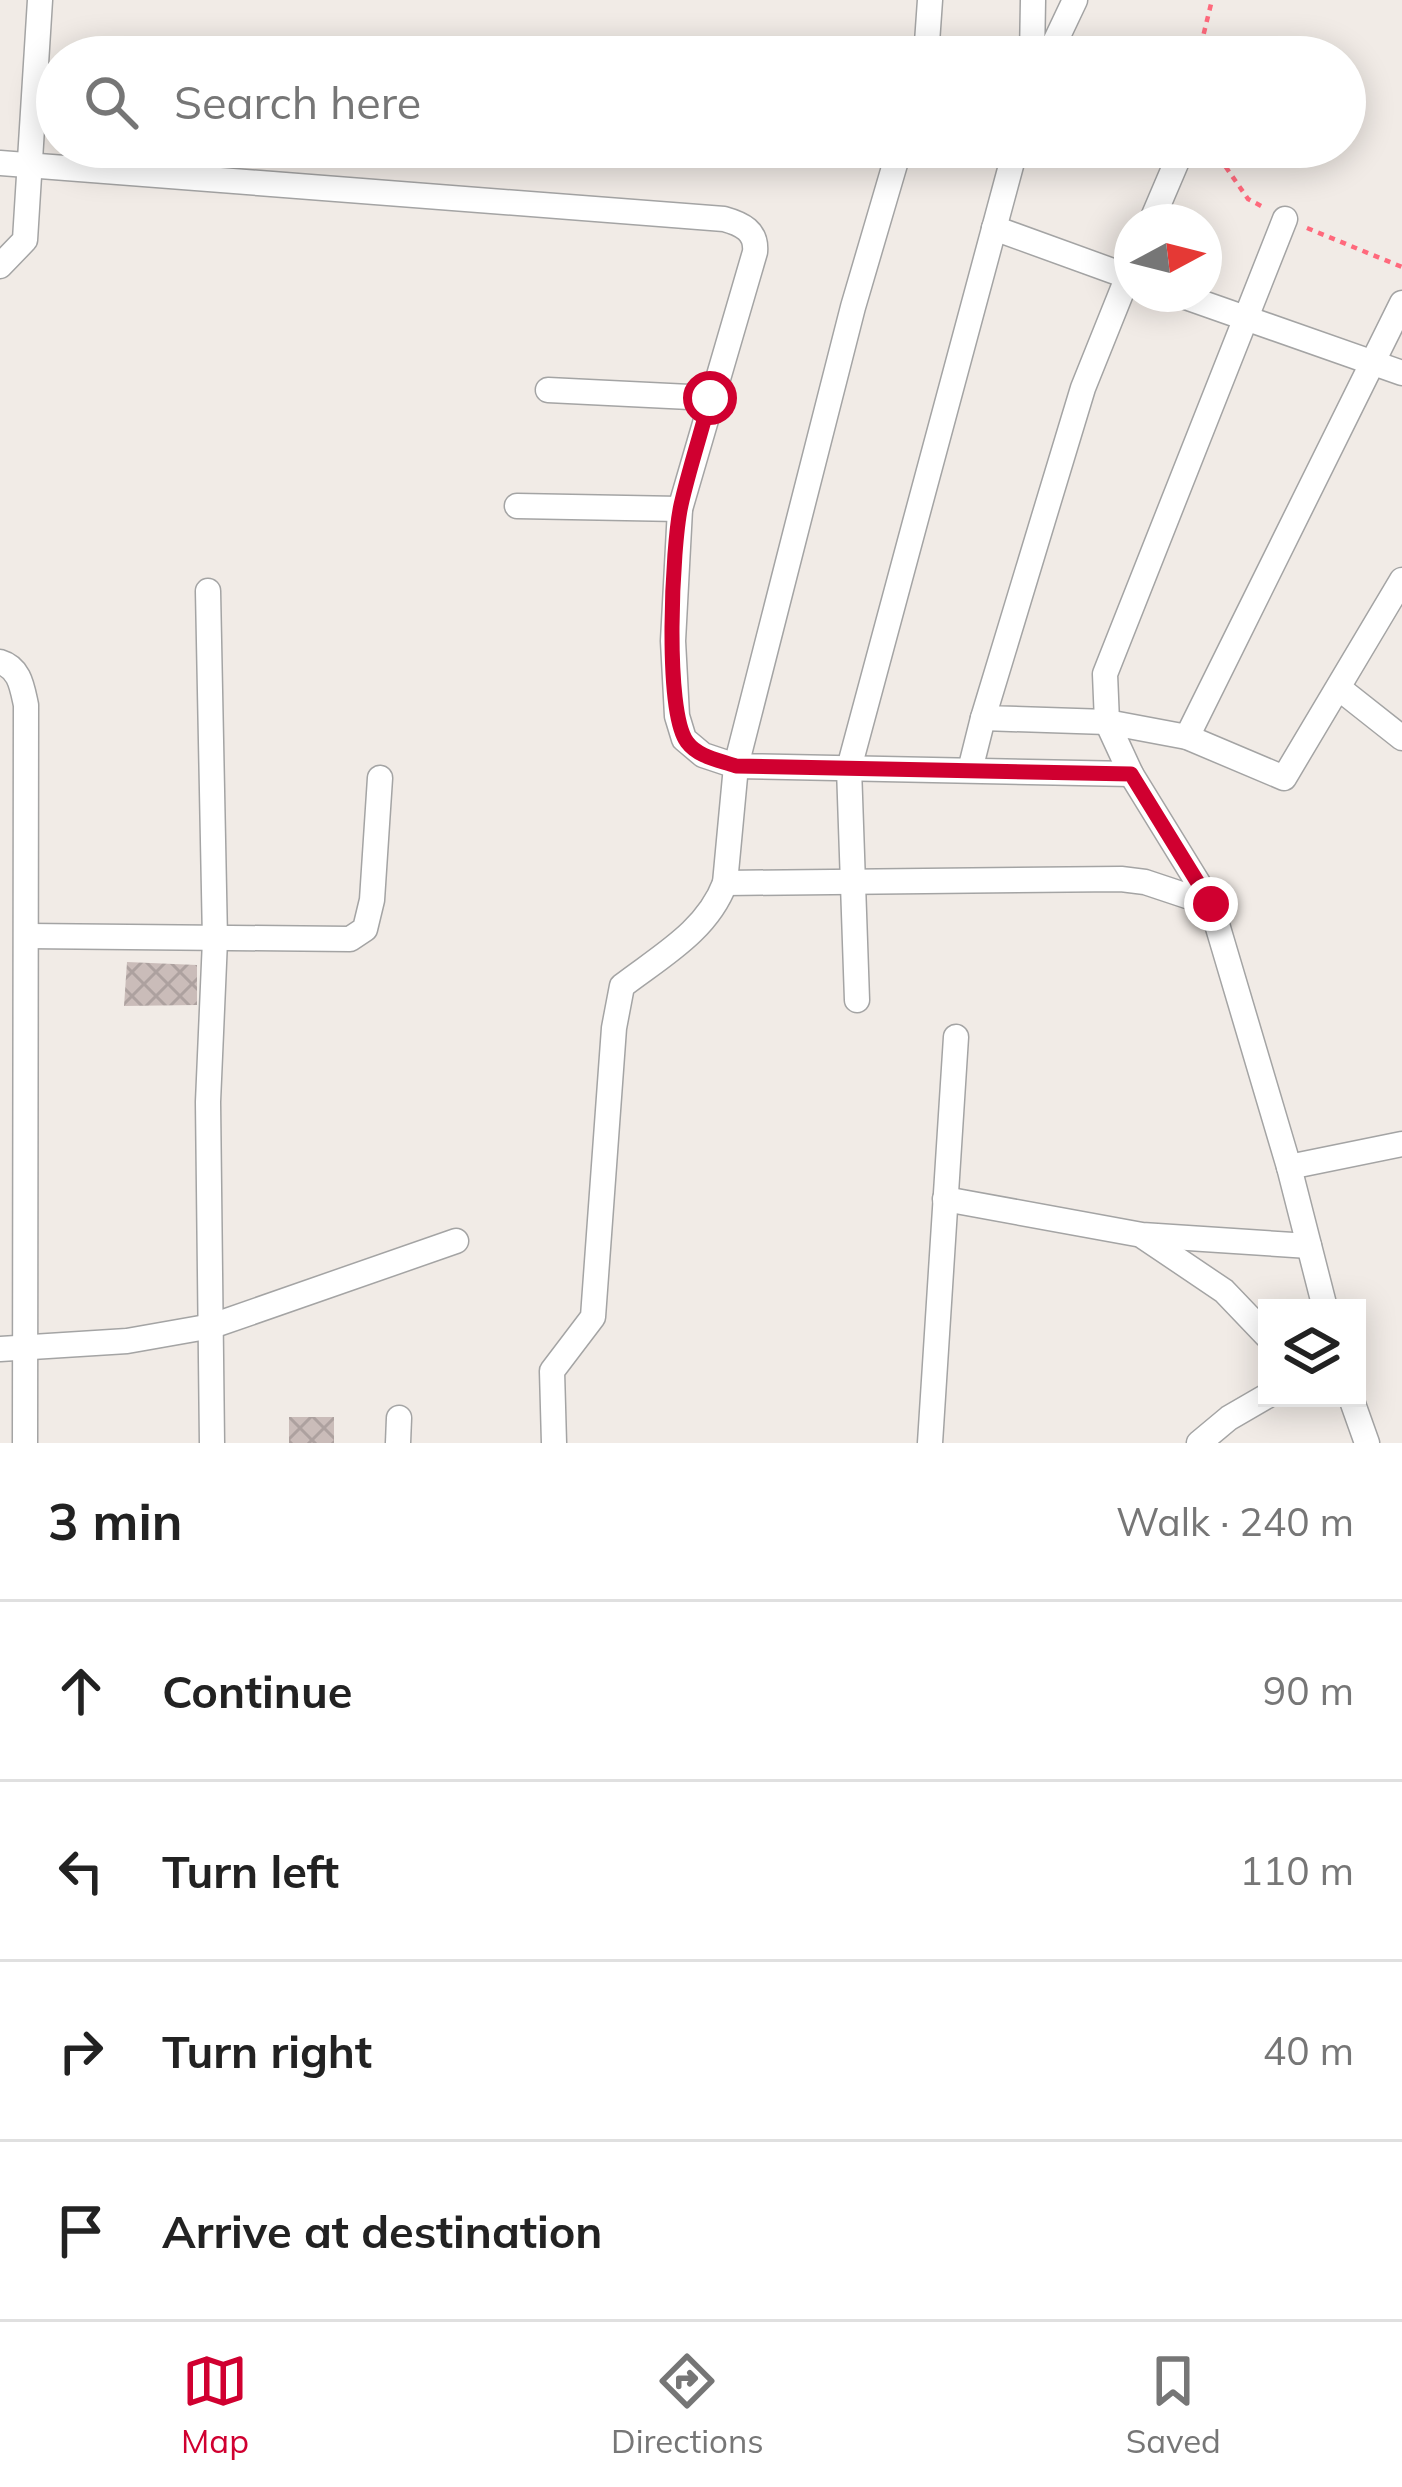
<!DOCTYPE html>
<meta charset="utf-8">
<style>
:root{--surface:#fff;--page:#f6f6f6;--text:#222;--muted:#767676;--line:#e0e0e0;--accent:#d00030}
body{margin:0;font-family:Mulish,sans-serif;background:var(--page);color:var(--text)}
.controls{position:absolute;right:36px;bottom:36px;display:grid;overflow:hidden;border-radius:0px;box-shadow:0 6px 30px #0003}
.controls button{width:108px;height:108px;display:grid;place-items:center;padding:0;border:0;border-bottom:3px solid var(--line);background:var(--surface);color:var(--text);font:60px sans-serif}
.compass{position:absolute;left:1114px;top:204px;width:108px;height:108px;border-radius:50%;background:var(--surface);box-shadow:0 6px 30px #0003;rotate:83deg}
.stop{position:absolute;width:36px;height:36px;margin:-27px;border:9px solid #d00030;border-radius:50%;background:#fff}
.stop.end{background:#d00030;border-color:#fff;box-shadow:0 3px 12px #0008}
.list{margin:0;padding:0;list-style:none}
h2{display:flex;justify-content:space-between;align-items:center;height:156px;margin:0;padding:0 48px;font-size:51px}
h2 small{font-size:39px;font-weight:400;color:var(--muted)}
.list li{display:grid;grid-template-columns:78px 1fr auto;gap:36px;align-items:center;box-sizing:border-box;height:180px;padding:0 48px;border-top:3px solid var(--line)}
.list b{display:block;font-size:45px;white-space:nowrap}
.list em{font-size:39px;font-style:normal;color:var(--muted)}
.icon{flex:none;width:66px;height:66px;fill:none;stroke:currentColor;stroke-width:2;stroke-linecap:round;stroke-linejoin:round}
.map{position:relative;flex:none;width:1402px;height:1443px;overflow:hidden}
.search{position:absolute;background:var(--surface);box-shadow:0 6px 30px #0003;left:36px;right:36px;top:36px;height:132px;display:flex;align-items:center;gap:30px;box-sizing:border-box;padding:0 42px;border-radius:66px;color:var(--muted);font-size:45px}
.sheet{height:876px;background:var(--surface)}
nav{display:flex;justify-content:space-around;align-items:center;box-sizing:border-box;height:168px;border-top:3px solid var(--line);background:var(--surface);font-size:33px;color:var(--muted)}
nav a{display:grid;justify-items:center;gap:6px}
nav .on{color:var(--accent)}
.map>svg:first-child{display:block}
.building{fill:url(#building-cross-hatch)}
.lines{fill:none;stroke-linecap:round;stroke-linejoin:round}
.minor-casing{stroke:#a4a4a4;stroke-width:27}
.path{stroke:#ff697c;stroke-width:4.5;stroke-dasharray:6 6;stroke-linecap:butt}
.minor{stroke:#fff;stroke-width:24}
.route{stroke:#d00030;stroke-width:15}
</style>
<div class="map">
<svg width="1402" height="1443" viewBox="0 0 1402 1443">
<defs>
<pattern id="building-cross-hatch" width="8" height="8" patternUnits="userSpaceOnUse" patternTransform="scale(3)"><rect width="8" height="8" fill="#cabcb9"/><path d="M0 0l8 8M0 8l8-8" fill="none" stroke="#ada19f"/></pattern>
</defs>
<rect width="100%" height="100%" fill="#f1ebe6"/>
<g class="building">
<path d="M127,962L197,965V1005L124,1006Z"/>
<rect x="289" y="1417" width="45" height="26"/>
</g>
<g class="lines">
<defs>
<g id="minor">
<path d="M926,57L930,0"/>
<path d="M1032,57L1033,0"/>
<path d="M1048,57L1075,0"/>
<path d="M900,147L853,307L736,766L1131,774"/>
<path d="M0,163L724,219C742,224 757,231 755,252L680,509L673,641L677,716L684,739L703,755L736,766L725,883L1121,879L1145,882L1211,904"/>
<path d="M1285,219L1105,674L1107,722L1131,774L1211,904L1289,1167L1325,1308"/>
<path d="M1151,222L1183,147"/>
<path d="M994,228L1132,278"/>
<path d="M0,266L25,240L40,0"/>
<path d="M1132,266L1083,388L983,718L1107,722L1187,737L1284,778L1402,580"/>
<path d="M1177,294L1402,373"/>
<path d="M548,390L710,398"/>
<path d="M517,506L680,509"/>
<path d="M208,591L215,940L208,1102L212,1443"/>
<path d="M0,662C20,668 22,687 26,705L25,1443"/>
<path d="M1340,689L1402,738"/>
<path d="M1187,737L1402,303"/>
<path d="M970,770L983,718"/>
<path d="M27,936L350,939L365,929L372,900L380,778"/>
<path d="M857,1000L849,768L1016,147"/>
<path d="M1289,1167L1402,1144"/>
<path d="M945,1199L1142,1235L1309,1246"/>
<path d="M1144,1237L1224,1291L1267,1336"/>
<path d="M0,1349L127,1341L212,1326L456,1241"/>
<path d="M1351,1398L1367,1443"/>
<path d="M398,1443L399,1418"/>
<path d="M554,1443L552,1371L593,1317L614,1028L622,986C661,956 707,931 725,883"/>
<path d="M930,1443L956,1037"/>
<path d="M1199,1443L1229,1418L1267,1396"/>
</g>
</defs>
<use href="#minor" class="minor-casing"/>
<g class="path">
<path d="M1198,57L1212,0"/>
<path d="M1212,147L1248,199L1265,208"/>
<path d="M1307,228L1402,267"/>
</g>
<use href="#minor" class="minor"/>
</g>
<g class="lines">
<path class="route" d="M710,398C701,434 689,469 681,505C672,546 664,711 687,742C698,757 719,760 736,766L1131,774L1211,904"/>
</g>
</svg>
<div class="controls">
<button><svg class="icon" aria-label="layers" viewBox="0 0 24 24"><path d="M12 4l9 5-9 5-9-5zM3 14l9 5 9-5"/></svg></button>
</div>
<svg class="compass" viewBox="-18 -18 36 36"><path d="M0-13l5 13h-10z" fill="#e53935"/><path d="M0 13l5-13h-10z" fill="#767676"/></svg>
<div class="stop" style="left:710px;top:398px"></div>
<div class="stop end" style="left:1211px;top:904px"></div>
<div class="search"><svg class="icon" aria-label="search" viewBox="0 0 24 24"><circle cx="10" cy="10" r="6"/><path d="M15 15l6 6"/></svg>Search here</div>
</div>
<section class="sheet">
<h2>3 min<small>Walk · 240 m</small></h2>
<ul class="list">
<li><svg class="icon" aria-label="ahead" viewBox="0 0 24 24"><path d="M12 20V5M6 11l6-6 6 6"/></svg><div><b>Continue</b></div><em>90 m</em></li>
<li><svg class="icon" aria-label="left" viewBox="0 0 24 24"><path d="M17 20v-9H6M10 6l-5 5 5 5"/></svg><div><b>Turn left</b></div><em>110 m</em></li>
<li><svg class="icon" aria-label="right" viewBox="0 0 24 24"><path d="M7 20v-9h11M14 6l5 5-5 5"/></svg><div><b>Turn right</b></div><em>40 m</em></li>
<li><svg class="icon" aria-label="arrive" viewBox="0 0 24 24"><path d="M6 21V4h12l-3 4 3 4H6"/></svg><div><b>Arrive at destination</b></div></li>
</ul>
</section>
<nav>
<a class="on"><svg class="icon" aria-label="map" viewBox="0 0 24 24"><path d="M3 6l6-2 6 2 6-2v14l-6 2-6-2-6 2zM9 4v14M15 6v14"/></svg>Map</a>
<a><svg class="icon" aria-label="directions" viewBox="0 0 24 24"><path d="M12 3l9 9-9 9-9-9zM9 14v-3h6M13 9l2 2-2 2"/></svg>Directions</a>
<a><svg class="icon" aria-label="saved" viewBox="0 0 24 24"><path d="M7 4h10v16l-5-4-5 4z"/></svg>Saved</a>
</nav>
